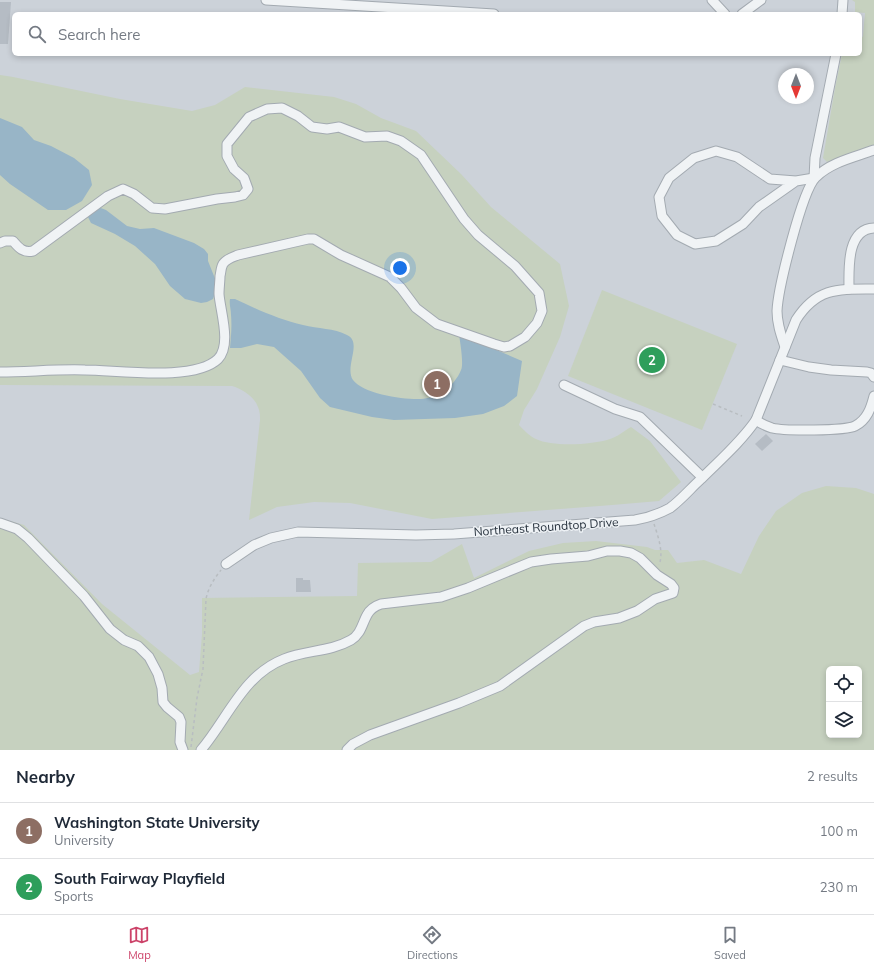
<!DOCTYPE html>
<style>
:root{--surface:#fff;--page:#f6f6f7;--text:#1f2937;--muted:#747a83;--line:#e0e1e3;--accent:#cc4369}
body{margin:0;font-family:Mulish,sans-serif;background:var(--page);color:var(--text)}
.controls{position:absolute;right:12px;bottom:12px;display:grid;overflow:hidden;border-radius:6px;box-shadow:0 2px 6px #0003}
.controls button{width:36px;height:36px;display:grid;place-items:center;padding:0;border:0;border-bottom:1px solid var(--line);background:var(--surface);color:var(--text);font:20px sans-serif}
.compass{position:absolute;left:778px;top:68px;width:36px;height:36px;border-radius:50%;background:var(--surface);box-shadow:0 2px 6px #0003;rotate:180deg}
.you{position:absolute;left:400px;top:268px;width:14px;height:14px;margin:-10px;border:3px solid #fff;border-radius:50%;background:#1a73e8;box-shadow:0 0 0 6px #1a73e833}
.badge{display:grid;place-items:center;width:26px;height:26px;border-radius:50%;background:var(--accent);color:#fff;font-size:13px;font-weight:700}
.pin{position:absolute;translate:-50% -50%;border:2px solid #fff;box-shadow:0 1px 4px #0006}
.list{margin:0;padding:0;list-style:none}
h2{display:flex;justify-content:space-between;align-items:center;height:52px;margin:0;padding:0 16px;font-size:17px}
h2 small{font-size:13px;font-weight:400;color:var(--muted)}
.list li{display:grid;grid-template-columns:26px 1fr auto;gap:12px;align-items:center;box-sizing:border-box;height:56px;padding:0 16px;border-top:1px solid var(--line)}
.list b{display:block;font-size:15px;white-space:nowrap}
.list p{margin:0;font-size:13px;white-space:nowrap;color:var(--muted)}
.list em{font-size:13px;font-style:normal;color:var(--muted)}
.icon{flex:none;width:22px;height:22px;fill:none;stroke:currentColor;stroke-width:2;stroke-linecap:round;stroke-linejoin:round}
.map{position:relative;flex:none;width:874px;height:750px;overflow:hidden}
.search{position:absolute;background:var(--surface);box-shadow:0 2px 6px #0003;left:12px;right:12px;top:12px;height:44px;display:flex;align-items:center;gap:10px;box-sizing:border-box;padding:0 14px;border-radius:6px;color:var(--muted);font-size:15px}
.sheet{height:164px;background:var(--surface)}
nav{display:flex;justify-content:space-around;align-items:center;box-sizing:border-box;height:56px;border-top:1px solid var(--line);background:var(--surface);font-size:11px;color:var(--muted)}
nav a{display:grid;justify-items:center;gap:2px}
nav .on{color:var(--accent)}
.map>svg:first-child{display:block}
.built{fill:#ccd2d9;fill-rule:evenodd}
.green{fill:#c6d1bf;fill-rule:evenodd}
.water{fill:#98b5c7}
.building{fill:#b5bcc4}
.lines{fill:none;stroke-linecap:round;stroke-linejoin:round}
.minor-casing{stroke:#a3aab1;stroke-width:11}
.path{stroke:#b8bdc1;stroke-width:1.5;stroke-dasharray:3 3;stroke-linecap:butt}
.minor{stroke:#f0f3f5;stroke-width:9}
.labels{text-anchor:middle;stroke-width:3;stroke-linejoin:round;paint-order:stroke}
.street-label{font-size:12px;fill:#27323d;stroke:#edf1f5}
</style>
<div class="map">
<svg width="874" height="750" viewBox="0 0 874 750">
<rect width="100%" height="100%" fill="#dde2e7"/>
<path class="built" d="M0,0H874V750H0ZM14,14H860V54H14ZM784,74H808V98H784ZM829,669H859V735H829Z"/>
<g class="green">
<path d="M852,0H874V145L827,162L823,158L835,88L842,54H860V41L863,36L865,13L855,12V2Z"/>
<path d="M0,75L13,77L120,99L192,111L215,105L245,87L334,97L356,104L381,118L416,131L461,174L491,207L560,264L569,306L560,337L544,373L537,389L524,410L519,425C524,430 529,436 536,439C552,447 592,445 610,439C617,437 624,431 631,427L650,441L681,482L659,501L612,505L432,519L350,503L314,502L277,507L249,520L260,420C260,416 260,411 258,407C254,396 242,389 232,386L0,385Z"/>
<path d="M602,290L737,344L702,430L568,376Z"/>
<path d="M826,486L856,488L874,494V750H0V518L24,525L102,604L190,675L199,672L202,634V598L357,596L358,563L431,562L462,544L474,578L529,551L563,543L596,541L647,547L655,550H668L677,563L704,560L741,574L759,536L776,511L802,493ZM829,669H859V735H829Z"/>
</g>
<g class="water">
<path d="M0,118L22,127L34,140L51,146L74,158L89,170L92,185L82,201L66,210H48L10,184L0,175Z"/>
<path d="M98,207L106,210L127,226L140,229L154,228L194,243L204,249L208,254V261L216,281V290L213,299L207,302L201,303L185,299L170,286L155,264L135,246L115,234L91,223L88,217L92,210Z"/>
<path d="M230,299H235C256,309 280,320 303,325C318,329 334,328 347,335C363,342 344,367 353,380C363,394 405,400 421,399C427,399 439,395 444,391C451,386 458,378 461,370C464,364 460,342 459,334L522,361L517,396L504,406L483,414L455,418L394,420L372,417L330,407L320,398L301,371L274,347L257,344L241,348H230C231,337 232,326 231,315C231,309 229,304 230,299Z"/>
</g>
<g class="building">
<path d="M0,2H11L8,44H0Z"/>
<path d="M766,434L773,441L762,451L755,444Z"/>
<path d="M296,578H303V580H310L311,592H296Z"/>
</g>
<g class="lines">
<defs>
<g id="minor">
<path d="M266,0L494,14"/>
<path d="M712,0L725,14"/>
<path d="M742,14L761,0"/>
<path d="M842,14L843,0"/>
<path d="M814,178L815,158L836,54"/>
<path d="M796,181L759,207L743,224L716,241L695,244L677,235L662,216L659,197L669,178L694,158L716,151L737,157L770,179L796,181L814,178"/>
<path d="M0,243L5,241H13C19,248 23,253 33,251L108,196L123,189L134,194L152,208L165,209L217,199L235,197L243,195L248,189L244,178L234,169L227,156V144L249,117L267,109L282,108L298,116L312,127L327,129L339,127L365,137L387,136L401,141L421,155L464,219L478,235L515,266L539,293L542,311L537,323L525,337L510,346L504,347L494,344L437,324L416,308L401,288L390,277L341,255L314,239H308L238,255C233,257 226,259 223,264C221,267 221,272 220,276C220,281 219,288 219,294C220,310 232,345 218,359C194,382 117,370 85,370C56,369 28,372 0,372"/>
<path d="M849,289C849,270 846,229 874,228"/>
<path d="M785,347C781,335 777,324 777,311C778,289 802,190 816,177C831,162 855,157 874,150"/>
<path d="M780,360L809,367L831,370L867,372L871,373L874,377"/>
<path d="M564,385L615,409L640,417L702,477"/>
<path d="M756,420C761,424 766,426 772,428C784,431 845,431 855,426C867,420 871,408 874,396"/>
<path d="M0,523L17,529L28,538L84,596L110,629L124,640L138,646L149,657L158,674L162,688L163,702L167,707L179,717L181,722L180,742L183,750"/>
<path d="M226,564L254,545L271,538L298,532L416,535L454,534L635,520C647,518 659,514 670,508C681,500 691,488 701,479C720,460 741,442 756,420L796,320C817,287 839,289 874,289"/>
<path d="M201,750C228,718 243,675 284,659C306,650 330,652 351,640C361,634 362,624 367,615C370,609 375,606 381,604L441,597L468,588L531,562L551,559L588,556L607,551H620L631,553L640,558L657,575L671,584L674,588L673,593L655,599L637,611L619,618L594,622L584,626L500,686L459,703L370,735L353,744L347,750"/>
</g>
</defs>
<use href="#minor" class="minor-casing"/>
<g class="path">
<path d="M713,404L742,416"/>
<path d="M654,524C658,536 664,553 659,565"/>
<path d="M191,747L197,698L203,669L206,599C208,588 214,579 221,570"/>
</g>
<use href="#minor" class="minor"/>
</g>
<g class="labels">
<g class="street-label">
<text transform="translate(546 527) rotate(-4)" y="4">Northeast Roundtop Drive</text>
</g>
</g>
</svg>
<div class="controls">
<button><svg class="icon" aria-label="locate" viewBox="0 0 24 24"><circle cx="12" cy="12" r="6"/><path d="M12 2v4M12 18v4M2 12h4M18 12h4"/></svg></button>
<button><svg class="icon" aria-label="layers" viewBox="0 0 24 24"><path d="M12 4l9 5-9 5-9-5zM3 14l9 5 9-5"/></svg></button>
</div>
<svg class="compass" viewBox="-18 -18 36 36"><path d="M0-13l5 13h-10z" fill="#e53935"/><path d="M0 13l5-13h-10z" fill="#747a83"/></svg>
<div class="you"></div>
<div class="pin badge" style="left:437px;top:384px;background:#8d6e63">1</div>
<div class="pin badge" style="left:652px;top:360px;background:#2e9e5b">2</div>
<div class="search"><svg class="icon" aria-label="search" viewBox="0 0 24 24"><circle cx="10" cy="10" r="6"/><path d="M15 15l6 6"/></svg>Search here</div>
</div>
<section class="sheet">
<h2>Nearby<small>2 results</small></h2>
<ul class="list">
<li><span class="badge" style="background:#8d6e63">1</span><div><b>Washington State University</b><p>University</p></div><em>100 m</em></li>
<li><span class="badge" style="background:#2e9e5b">2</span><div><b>South Fairway Playfield</b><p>Sports</p></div><em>230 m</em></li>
</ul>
</section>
<nav>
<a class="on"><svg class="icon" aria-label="map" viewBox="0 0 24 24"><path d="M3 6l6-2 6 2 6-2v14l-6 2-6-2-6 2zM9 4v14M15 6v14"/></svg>Map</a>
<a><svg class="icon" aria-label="directions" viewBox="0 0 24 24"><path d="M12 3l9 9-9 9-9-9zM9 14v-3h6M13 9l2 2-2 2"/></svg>Directions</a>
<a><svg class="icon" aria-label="saved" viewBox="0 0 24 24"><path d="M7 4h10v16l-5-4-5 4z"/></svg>Saved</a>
</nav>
